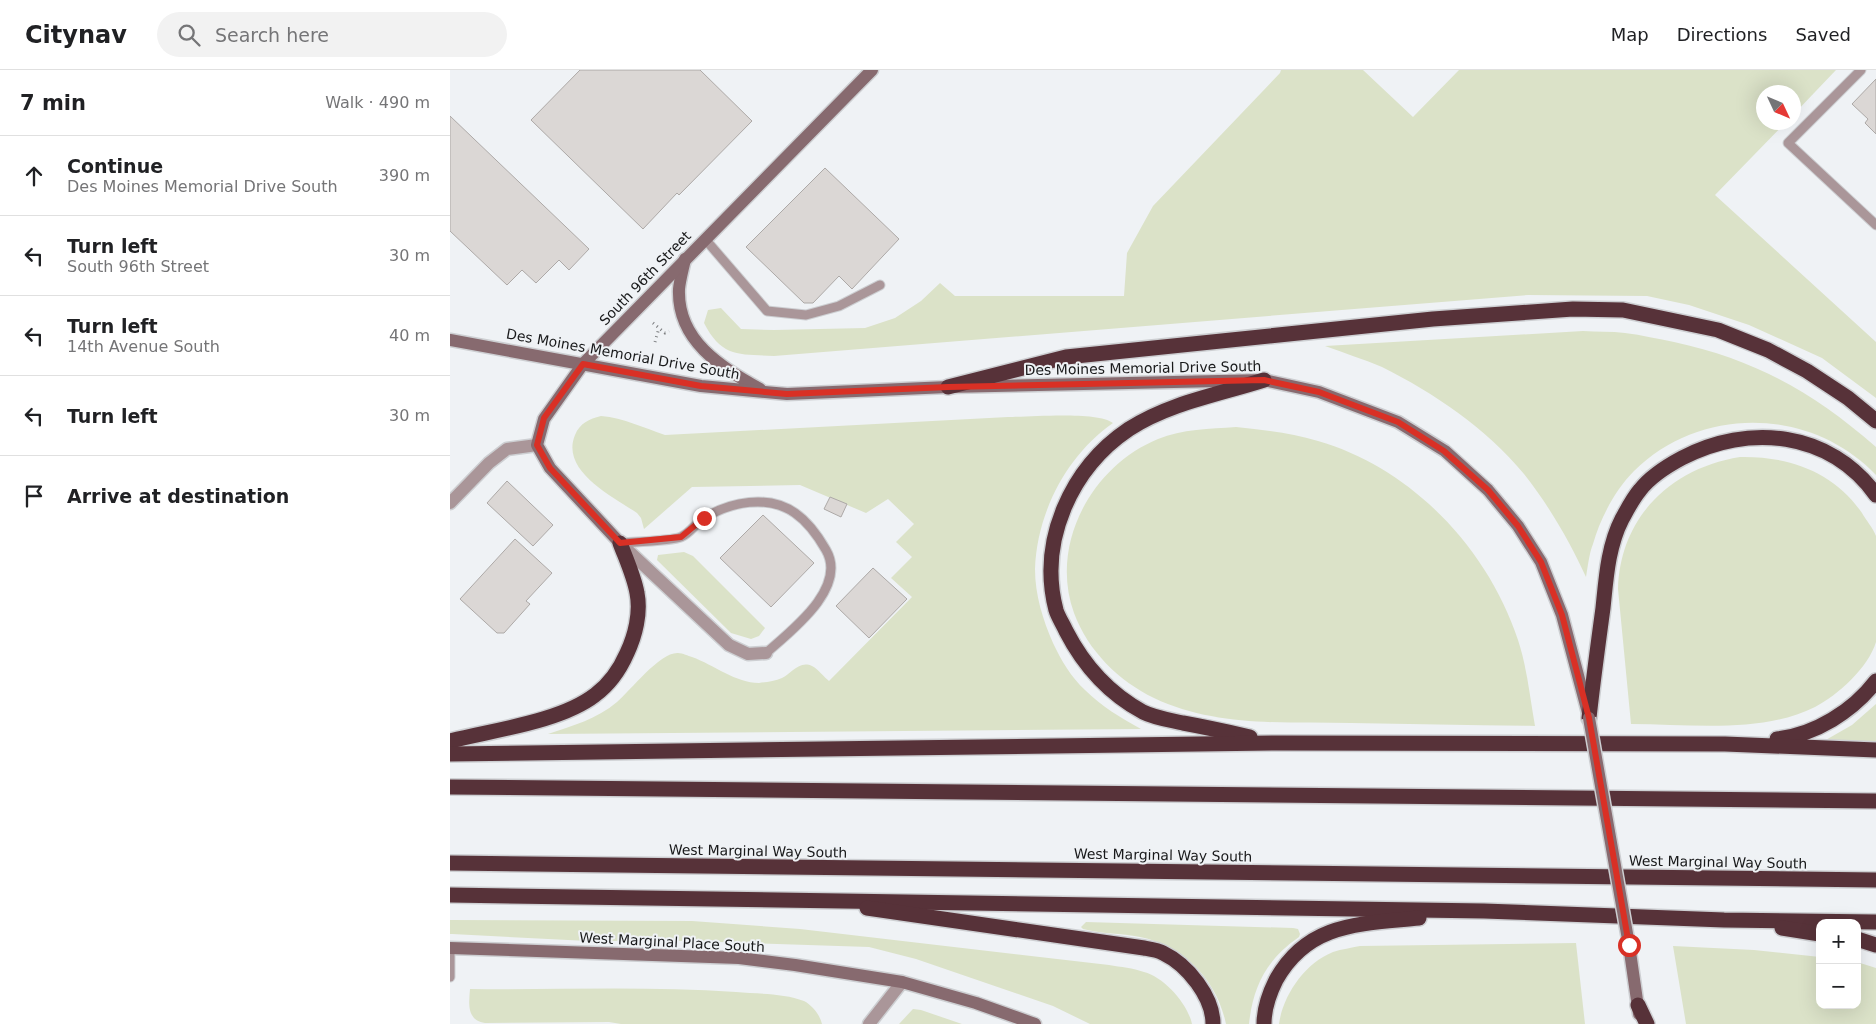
<!DOCTYPE html>
<meta charset="utf-8">
<style>
:root{--surface:#fff;--page:#f2f2f2;--text:#202124;--muted:#757577;--line:#e0e0e0}
body{margin:0;font-family:"DejaVu Sans",sans-serif;background:var(--page);color:var(--text)}
.controls{position:absolute;right:15px;bottom:15px;display:grid;overflow:hidden;border-radius:10px;box-shadow:0 5px 20px #0002}
.controls button{width:45px;height:45px;display:grid;place-items:center;padding:0;border:0;border-bottom:1px solid var(--line);background:var(--surface);color:var(--text);font:25px sans-serif}
.compass{position:absolute;left:1306px;top:15px;width:45px;height:45px;border-radius:50%;background:var(--surface);box-shadow:0 5px 20px #0002;rotate:134deg}
.stop{position:absolute;width:15px;height:15px;margin:-11px;border:4px solid #d93025;border-radius:50%;background:#fff}
.stop.end{background:#d93025;border-color:#fff;box-shadow:0 1px 5px #0008}
.list{margin:0;padding:0;list-style:none}
h2{display:flex;justify-content:space-between;align-items:center;height:65px;margin:0;padding:0 20px;font-size:21px}
h2 small{font-size:16px;font-weight:400;color:var(--muted)}
.list li{display:grid;grid-template-columns:32px 1fr auto;gap:15px;align-items:center;box-sizing:border-box;height:80px;padding:0 20px;border-top:1px solid var(--line)}
.list b{display:block;font-size:19px;white-space:nowrap}
.list p{margin:0;font-size:16px;white-space:nowrap;color:var(--muted)}
.list em{font-size:16px;font-style:normal;color:var(--muted)}
.icon{flex:none;width:28px;height:28px;fill:none;stroke:currentColor;stroke-width:2;stroke-linecap:round;stroke-linejoin:round}
.map{position:relative;flex:none;width:1426px;height:954px;overflow:hidden}
header{display:flex;align-items:center;gap:30px;box-sizing:border-box;height:70px;padding:0 25px;background:var(--surface);border-bottom:1px solid var(--line)}
header strong{font-size:24px}
nav{display:flex;gap:28px;margin-inline-start:auto;font-size:18px}
.search{width:350px;height:45px;background:var(--page);display:flex;align-items:center;gap:12px;box-sizing:border-box;padding:0 18px;border-radius:28px;color:var(--muted);font-size:19px}
main{display:flex}
aside{flex:1;background:var(--surface)}
.map>svg:first-child{display:block}
.green{fill:#dbe2c8}
.building{fill:#dbd7d5;stroke:#ada9a7}
.lines{fill:none;stroke-linecap:round;stroke-linejoin:round}
.lane-casing{stroke:#cdcfd2;stroke-width:11}
.street-casing{stroke:#cdcfd2;stroke-width:15}
.secondary-casing{stroke:#cdcfd2;stroke-width:15}
.highway-casing{stroke:#cdcfd2;stroke-width:18}
.path{stroke:#7b7d7f;stroke-width:3;stroke-dasharray:1 4;stroke-linecap:butt}
.lane{stroke:#aa9699;stroke-width:9}
.street{stroke:#aa9699;stroke-width:12}
.secondary{stroke:#876a6f;stroke-width:12}
.highway{stroke:#573239;stroke-width:15}
.secondary-bridge-casing{stroke:#cdcfd2;stroke-width:15;stroke-linecap:butt}
.secondary-bridge{stroke:#876a6f;stroke-width:12}
.route{stroke:#d93025;stroke-width:6}
.labels{text-anchor:middle;stroke-width:4;stroke-linejoin:round;paint-order:stroke}
.street-label{font-size:14px;fill:#18191a;stroke:#eff2f5}
</style>
<header>
<strong>Citynav</strong>
<div class="search"><svg class="icon" aria-label="search" viewBox="0 0 24 24"><circle cx="10" cy="10" r="6"/><path d="M15 15l6 6"/></svg>Search here</div>
<nav><a>Map</a><a>Directions</a><a>Saved</a></nav>
</header>
<main>
<aside>
<h2>7 min<small>Walk · 490 m</small></h2>
<ul class="list">
<li><svg class="icon" aria-label="ahead" viewBox="0 0 24 24"><path d="M12 20V5M6 11l6-6 6 6"/></svg><div><b>Continue</b><p>Des Moines Memorial Drive South</p></div><em>390 m</em></li>
<li><svg class="icon" aria-label="left" viewBox="0 0 24 24"><path d="M17 20v-9H6M10 6l-5 5 5 5"/></svg><div><b>Turn left</b><p>South 96th Street</p></div><em>30 m</em></li>
<li><svg class="icon" aria-label="left" viewBox="0 0 24 24"><path d="M17 20v-9H6M10 6l-5 5 5 5"/></svg><div><b>Turn left</b><p>14th Avenue South</p></div><em>40 m</em></li>
<li><svg class="icon" aria-label="left" viewBox="0 0 24 24"><path d="M17 20v-9H6M10 6l-5 5 5 5"/></svg><div><b>Turn left</b></div><em>30 m</em></li>
<li><svg class="icon" aria-label="arrive" viewBox="0 0 24 24"><path d="M6 21V4h12l-3 4 3 4H6"/></svg><div><b>Arrive at destination</b></div></li>
</ul>
</aside>
<div class="map">
<svg width="1426" height="954" viewBox="0 0 1426 954">
<rect width="100%" height="100%" fill="#eff2f5"/>
<g class="green">
<path d="M831,0H913L963,47L1009,0H1386L1344,44V22H1314V52L1335,53L1265,125L1426,272V328L1372,288L1299,255L1239,235L1197,226L1078,225L324,286C289,284 272,288 254,253L258,240L271,238L291,259L324,260L415,258L445,248L471,231L490,213L505,226H674L677,183L703,136L830,3Z"/>
<path d="M1133,261C1147,262 1161,261 1175,263C1192,265 1208,269 1224,272C1306,290 1363,322 1426,377V405C1361,337 1251,335 1184,401C1165,420 1150,449 1143,474C1139,484 1138,496 1136,507C1120,472 1098,434 1074,404C1036,358 984,323 932,297C913,289 894,283 875,276Z"/>
<path d="M151,346C174,348 194,358 215,365L558,347C580,347 647,341 663,353C617,385 587,442 585,499C585,525 593,550 603,573C611,590 621,607 635,620C651,636 671,648 691,659L98,664C122,656 147,649 167,632C181,620 210,582 228,583C233,583 238,586 242,587C264,595 286,613 309,613C317,612 325,611 332,608C341,604 349,590 362,596C368,599 374,607 379,611L462,527L441,508L462,487L446,472L464,454L438,429L416,443L350,415L242,417L194,459L191,448L187,443C163,427 110,401 125,365C130,353 139,349 151,346Z"/>
<path d="M786,357C814,360 841,363 868,371C962,398 1038,479 1068,570C1077,597 1080,628 1085,656C1024,655 962,654 901,653C836,652 764,657 704,628C669,611 638,581 624,543C599,474 642,396 708,369C732,359 760,359 786,357Z"/>
<path d="M1290,387C1339,386 1384,402 1412,443C1416,450 1423,458 1426,466C1426,475 1426,511 1426,522C1426,535 1426,561 1426,572C1418,598 1388,625 1365,637C1311,664 1240,654 1181,654L1168,519C1170,447 1221,398 1290,387Z"/>
<path d="M234,482L243,486L315,558L309,566L301,569L281,563L207,490L208,485Z"/>
<path d="M1426,634V675L1374,671L1402,655Z"/>
<path d="M0,850L242,851L350,859L659,895C671,897 683,898 694,902C714,907 738,934 742,954H640L603,936L466,889L419,877L238,871H138L2,864H0Z"/>
<path d="M636,852L843,858L848,859L850,864L849,867C817,889 803,916 799,954H776C767,910 734,876 690,867C671,863 651,864 633,859L631,857Z"/>
<path d="M1126,873L1135,954H829C833,925 855,893 883,882C892,879 901,878 910,876Z"/>
<path d="M1223,876L1304,880L1370,887V935H1407V892L1426,898V954H1236Z"/>
<path d="M20,919C108,920 198,916 286,922C307,924 334,923 354,931C362,935 370,945 372,954H171L159,952L35,953C16,950 19,933 20,919Z"/>
<path d="M463,939L471,940L512,954H449Z"/>
</g>
<g class="building">
<path d="M130,0H250L302,51L229,125L227,123L193,159L81,50Z"/>
<path d="M1426,9V64L1415,53L1418,49L1402,34Z"/>
<path d="M0,46L139,179L119,200L109,190L86,213L72,200L57,215L0,161Z"/>
<path d="M375,98L449,169L402,219L389,206L363,233H354L296,177Z"/>
<path d="M57,411L103,455L83,476L37,433Z"/>
<path d="M380,427L397,434L391,447L374,439Z"/>
<path d="M313,445L364,493L321,537L270,488Z"/>
<path d="M65,469L102,503L76,531L80,534L54,563H47L10,529Z"/>
<path d="M423,498L457,529L419,568L386,536Z"/>
</g>
<g class="lines">
<defs>
<g id="lane">
<path d="M1411,0L1338,73L1426,155"/>
<path d="M255,169L317,241L356,245L389,236L430,215"/>
<path d="M170,473C182,472 222,471 231,467C240,463 246,453 254,448C280,432 318,424 345,443C358,452 368,466 376,480C398,518 341,561 316,583"/>
<path d="M0,907V878"/>
</g>
<g id="street">
<path d="M0,433L39,393L57,379L87,375"/>
<path d="M170,473L279,575L298,584L316,583"/>
<path d="M419,954L452,912"/>
</g>
<g id="secondary">
<path d="M235,189C233,199 230,209 229,219C227,271 271,297 310,319"/>
<path d="M0,270L251,316L337,324L498,317L814,310L869,322L948,352L995,381L1038,420L1068,456L1091,492L1112,545L1138,643"/>
<path d="M170,473L100,398L87,375L94,349L133,294L422,0"/>
<path d="M1179,875L1189,944"/>
<path d="M0,878L289,888L345,895L452,912L526,933L585,954"/>
</g>
<g id="highway">
<path d="M498,317L616,287L983,249L1123,239L1173,240L1268,260L1318,280L1357,301L1398,328L1426,351"/>
<path d="M1139,648C1143,611 1148,575 1153,538C1156,509 1158,476 1172,449C1177,440 1183,428 1190,420C1200,407 1217,396 1232,388C1298,353 1380,361 1426,425"/>
<path d="M800,667C778,662 755,657 733,653C720,650 705,648 693,642C658,623 634,596 616,561C613,554 608,547 606,540C588,471 621,398 679,359C719,333 770,324 814,310"/>
<path d="M1327,669C1365,665 1403,641 1426,611"/>
<path d="M0,671C43,660 110,652 145,625C160,614 170,599 177,583C185,566 191,543 187,523C184,506 176,489 170,473"/>
<path d="M0,684L826,673L1275,674L1426,680"/>
<path d="M0,717L1426,731"/>
<path d="M0,793L1426,810"/>
<path d="M0,825L1034,841L1274,850L1426,852"/>
<path d="M417,838L694,878C700,879 708,880 713,883C738,895 763,927 763,954"/>
<path d="M1332,858L1370,864"/>
<path d="M1407,869L1426,875"/>
<path d="M1188,935L1197,954"/>
<path d="M814,954C814,939 819,924 826,910C858,852 911,854 969,848"/>
</g>
</defs>
<use href="#lane" class="lane-casing"/>
<use href="#street" class="street-casing"/>
<use href="#secondary" class="secondary-casing"/>
<use href="#highway" class="highway-casing"/>
<g class="path">
<path d="M203,253L215,263L219,261"/>
<path d="M205,272L209,258"/>
</g>
<use href="#lane" class="lane"/>
<use href="#street" class="street"/>
<use href="#secondary" class="secondary"/>
<use href="#highway" class="highway"/>
<defs>
<path id="secondary-bridge" d="M1139,648L1179,875"/>
</defs>
<use href="#secondary-bridge" class="secondary-bridge-casing"/>
<use href="#secondary-bridge" class="secondary-bridge"/>
</g>
<g class="lines">
<path class="route" d="M254,448L231,467L170,473L100,398L87,375L94,348L133,294L251,316L337,324L498,317L814,310L869,322L948,352L994,381L1038,420L1068,456L1091,492L1112,545L1139,648L1179,875"/>
</g>
<g class="labels">
<g class="street-label">
<text transform="translate(195 208) rotate(-46)" y="5">South 96th Street</text>
<text transform="translate(173 284) rotate(10)" y="5">Des Moines Memorial Drive South</text>
<text transform="translate(693 298) rotate(-1)" y="5">Des Moines Memorial Drive South</text>
<text transform="translate(308 781) rotate(1)" y="5">West Marginal Way South</text>
<text transform="translate(713 785) rotate(1)" y="5">West Marginal Way South</text>
<text transform="translate(1268 792) rotate(1)" y="5">West Marginal Way South</text>
<text transform="translate(222 872) rotate(3)" y="5">West Marginal Place South</text>
</g>
</g>
</svg>
<div class="controls">
<button>+</button>
<button>−</button>
</div>
<svg class="compass" viewBox="-18 -18 36 36"><path d="M0-13l5 13h-10z" fill="#e53935"/><path d="M0 13l5-13h-10z" fill="#757577"/></svg>
<div class="stop" style="left:1179px;top:875px"></div>
<div class="stop end" style="left:254px;top:448px"></div>
</div>
</main>
